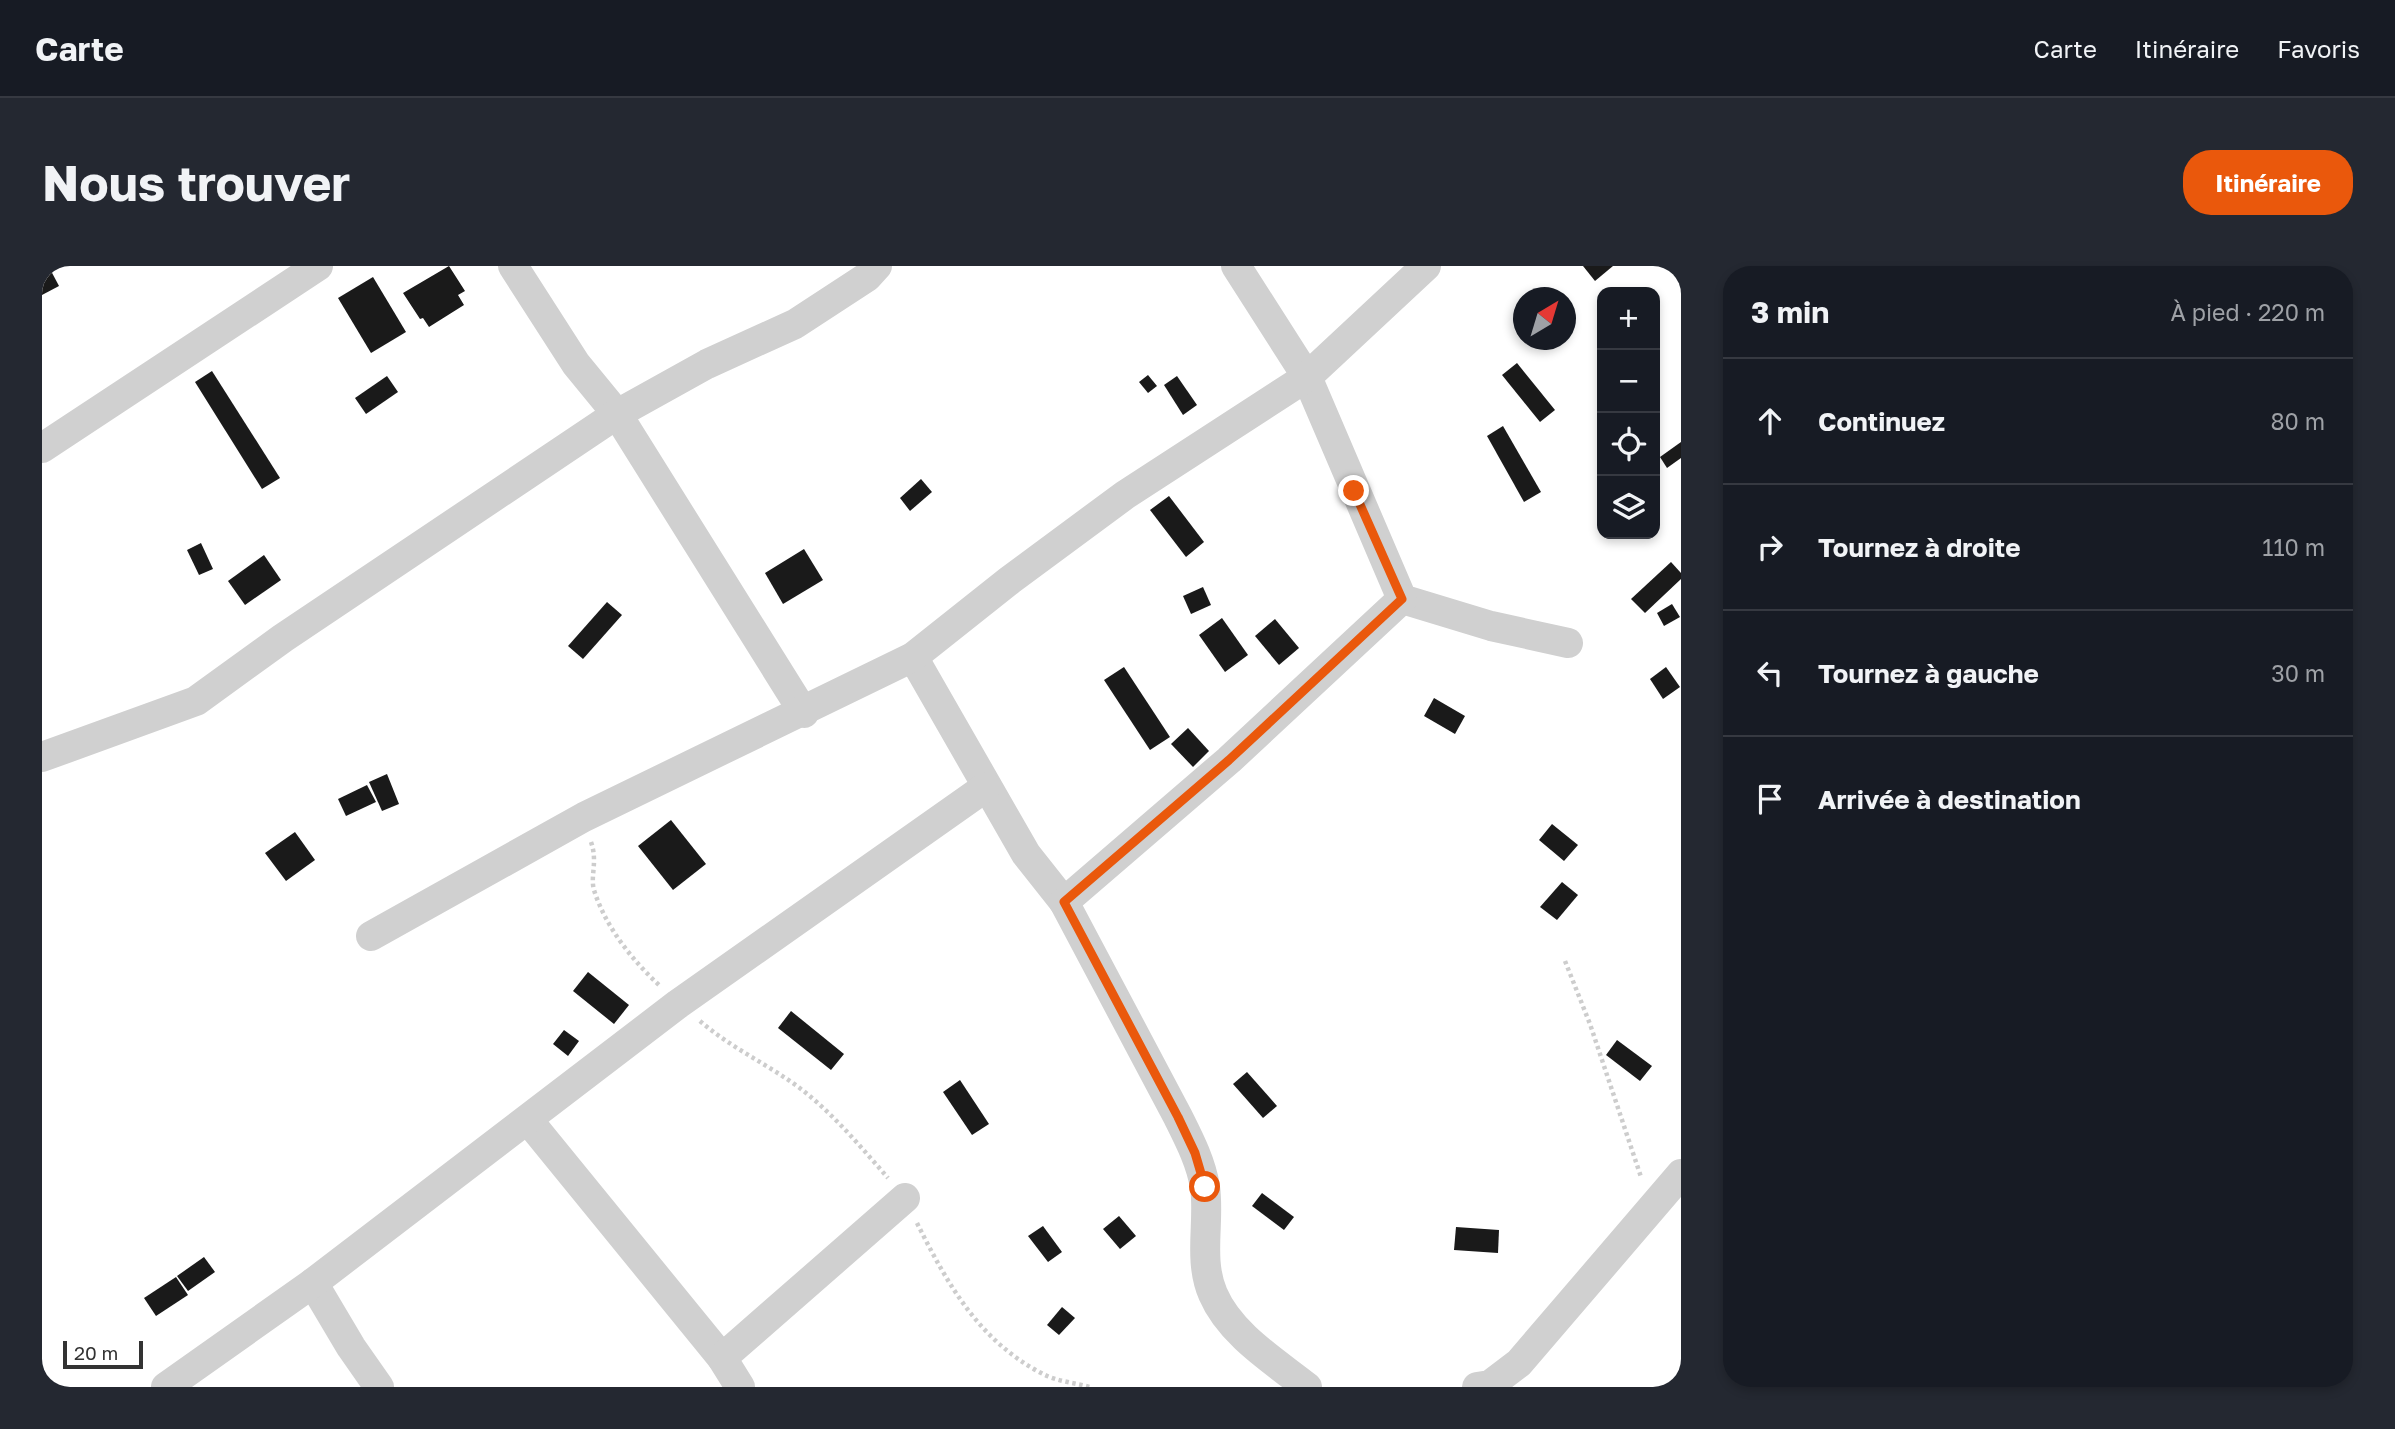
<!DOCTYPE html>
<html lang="fr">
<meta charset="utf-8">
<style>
:root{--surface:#171b24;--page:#242831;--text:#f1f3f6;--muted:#9ea1a6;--line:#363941;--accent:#ea580c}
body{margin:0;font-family:"Golos Text",sans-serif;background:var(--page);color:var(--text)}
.controls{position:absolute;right:21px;top:21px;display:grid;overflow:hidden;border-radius:14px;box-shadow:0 4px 10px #0003}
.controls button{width:63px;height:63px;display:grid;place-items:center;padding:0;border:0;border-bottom:2px solid var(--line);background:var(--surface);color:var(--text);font:35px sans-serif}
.compass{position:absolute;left:1471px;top:21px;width:63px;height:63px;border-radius:50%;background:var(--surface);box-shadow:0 4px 10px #0003;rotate:38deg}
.scale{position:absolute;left:21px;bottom:18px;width:80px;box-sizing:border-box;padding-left:7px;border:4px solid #333;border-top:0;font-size:19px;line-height:24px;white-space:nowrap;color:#333;-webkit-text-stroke:5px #fff;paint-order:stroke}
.stop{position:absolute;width:21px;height:21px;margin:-16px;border:5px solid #ea580c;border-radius:50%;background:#fff}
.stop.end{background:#ea580c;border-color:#fff;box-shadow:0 2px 7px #0008}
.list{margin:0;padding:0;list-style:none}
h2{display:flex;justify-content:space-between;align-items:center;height:91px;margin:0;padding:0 28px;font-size:30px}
h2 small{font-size:23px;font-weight:400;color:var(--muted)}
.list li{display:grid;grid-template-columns:46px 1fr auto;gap:21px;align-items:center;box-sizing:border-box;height:126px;padding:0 28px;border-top:2px solid var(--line)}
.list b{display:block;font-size:26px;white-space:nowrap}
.list em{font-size:23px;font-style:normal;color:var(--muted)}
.icon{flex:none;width:38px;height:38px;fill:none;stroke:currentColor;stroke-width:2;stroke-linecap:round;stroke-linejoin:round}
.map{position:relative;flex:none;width:1639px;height:1121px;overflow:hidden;border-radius:28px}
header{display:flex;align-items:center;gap:42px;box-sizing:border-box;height:98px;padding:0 35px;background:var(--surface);border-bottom:2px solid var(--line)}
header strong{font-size:33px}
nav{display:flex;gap:38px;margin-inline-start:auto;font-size:24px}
.intro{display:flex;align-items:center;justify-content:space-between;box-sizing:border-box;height:168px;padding:0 42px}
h1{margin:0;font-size:49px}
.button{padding:18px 32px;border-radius:28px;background:var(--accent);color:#fff;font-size:24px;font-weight:700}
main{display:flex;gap:42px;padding:0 42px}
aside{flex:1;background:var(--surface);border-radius:28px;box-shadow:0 4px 10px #0003}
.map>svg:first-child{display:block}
.building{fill:#1a1a1a}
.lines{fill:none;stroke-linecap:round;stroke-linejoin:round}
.path{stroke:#cdcdcd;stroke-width:4.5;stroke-dasharray:3.5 3.5;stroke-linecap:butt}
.street{stroke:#d0d0d0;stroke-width:30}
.route{stroke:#ea580c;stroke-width:9}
</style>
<header>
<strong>Carte</strong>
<nav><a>Carte</a><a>Itinéraire</a><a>Favoris</a></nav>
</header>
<div class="intro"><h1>Nous trouver</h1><a class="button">Itinéraire</a></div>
<main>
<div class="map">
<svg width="1639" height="1121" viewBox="0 0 1639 1121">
<rect width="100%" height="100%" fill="#fff"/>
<g class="building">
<path d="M407,0L423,25L416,29L422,39L387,61L381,52L378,53L361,27Z"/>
<path d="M1541,0H1571L1553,15Z"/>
<path d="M8,3L17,20L0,29V8Z"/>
<path d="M331,11L364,66L329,87L296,32Z"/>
<path d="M1475,97L1513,144L1498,156L1460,109Z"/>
<path d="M170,105L238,212L220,223L153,116Z"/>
<path d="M1106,109L1115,120L1106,127L1097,116Z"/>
<path d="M345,110L356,126L324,148L313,132Z"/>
<path d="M1135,110L1155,139L1141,149L1122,119Z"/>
<path d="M1461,160L1499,226L1482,236L1445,170Z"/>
<path d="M1639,176V192L1625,202L1618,191Z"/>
<path d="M879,213L890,226L868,245L858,232Z"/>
<path d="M1127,230L1162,276L1144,291L1108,244Z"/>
<path d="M159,277L171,303L157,309L145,284Z"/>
<path d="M762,283L781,314L741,338L723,307Z"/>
<path d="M222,289L239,314L203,339L186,315Z"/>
<path d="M1629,296L1639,307V313L1603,347L1589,333Z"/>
<path d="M1161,321L1169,339L1149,348L1141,330Z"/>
<path d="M565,336L580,349L541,393L526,380Z"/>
<path d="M1630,338L1638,351L1622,360L1615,347Z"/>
<path d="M1180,352L1206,389L1183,406L1157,369Z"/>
<path d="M1233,353L1257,382L1237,399L1213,370Z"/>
<path d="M1082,401L1128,471L1108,484L1062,414Z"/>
<path d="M1624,401L1638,421L1621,433L1608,413Z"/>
<path d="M1392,432L1423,450L1413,468L1382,450Z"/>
<path d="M1146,462L1167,485L1151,501L1129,478Z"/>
<path d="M345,508L357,538L340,545L327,516Z"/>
<path d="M325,519L334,536L304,550L296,533Z"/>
<path d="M629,554L664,598L631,624L596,580Z"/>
<path d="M1510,558L1536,579L1522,595L1497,574Z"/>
<path d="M253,566L273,594L244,615L223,587Z"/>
<path d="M1520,616L1536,629L1515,654L1498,641Z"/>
<path d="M546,706L587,739L572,758L531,725Z"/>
<path d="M749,745L802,788L789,804L736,762Z"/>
<path d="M522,764L537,775L526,790L511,778Z"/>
<path d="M1575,774L1610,800L1598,815L1564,789Z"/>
<path d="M1205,806L1235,840L1221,852L1191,818Z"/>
<path d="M918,814L947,858L930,869L901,826Z"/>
<path d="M1220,927L1252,951L1242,964L1210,940Z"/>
<path d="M1077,950L1094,970L1078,983L1061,963Z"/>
<path d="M1001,960L1020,986L1006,996L986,970Z"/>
<path d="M1414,961L1457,964L1456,987L1412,984Z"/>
<path d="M162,991L173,1006L146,1025L135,1010Z"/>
<path d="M134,1011L146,1029L114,1050L102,1032Z"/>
<path d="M1020,1041L1033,1052L1017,1069L1005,1059Z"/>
</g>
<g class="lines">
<g class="path">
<path d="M549,576C556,596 548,610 552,624C563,660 590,694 617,719"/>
<path d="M1523,695L1548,758L1599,911"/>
<path d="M658,755C688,781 723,797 755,820C790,846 818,880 846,912"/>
<path d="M875,957C906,1019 937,1075 1001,1108C1014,1115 1033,1117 1048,1121"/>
</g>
<g class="street">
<path d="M471,0L534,98L575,148L762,447"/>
<path d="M1194,0L1265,111L1360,333L1449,360L1526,377"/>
<path d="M0,182L276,0"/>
<path d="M871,391L984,588L1022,636L1136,851C1147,873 1159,896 1163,921C1168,955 1156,994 1171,1028C1188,1068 1232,1095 1265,1121"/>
<path d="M0,491L154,435L241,372L575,148L665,98L753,58L825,11L835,0"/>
<path d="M1022,636L1187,494L1360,333"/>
<path d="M329,670L542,551L871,391L968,314L1083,229L1265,111L1384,0"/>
<path d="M486,854L680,1092"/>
<path d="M271,1017L309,1081L337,1121"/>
<path d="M124,1121L271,1017L636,738L944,521"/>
<path d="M698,1121L680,1092L863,932"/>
<path d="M1435,1121L1448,1119L1477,1097L1639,908"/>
</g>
</g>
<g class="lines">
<path class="route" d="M1163,921L1153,887L1136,851L1022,636L1187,494L1360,333L1312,225"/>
</g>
</svg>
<div class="controls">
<button>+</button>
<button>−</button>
<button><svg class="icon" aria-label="locate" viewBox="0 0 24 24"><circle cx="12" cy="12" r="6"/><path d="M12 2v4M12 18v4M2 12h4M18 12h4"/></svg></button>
<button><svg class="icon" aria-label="layers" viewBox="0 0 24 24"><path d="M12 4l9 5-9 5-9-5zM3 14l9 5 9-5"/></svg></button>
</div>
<svg class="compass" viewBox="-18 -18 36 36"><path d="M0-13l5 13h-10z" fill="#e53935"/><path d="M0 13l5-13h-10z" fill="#9ea1a6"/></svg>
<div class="scale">20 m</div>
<div class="stop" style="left:1163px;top:921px"></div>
<div class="stop end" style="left:1312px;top:225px"></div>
</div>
<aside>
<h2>3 min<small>À pied · 220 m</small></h2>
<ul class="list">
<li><svg class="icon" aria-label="ahead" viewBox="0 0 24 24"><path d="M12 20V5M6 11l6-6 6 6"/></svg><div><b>Continuez</b></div><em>80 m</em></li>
<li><svg class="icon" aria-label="right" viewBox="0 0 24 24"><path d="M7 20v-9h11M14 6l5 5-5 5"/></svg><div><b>Tournez à droite</b></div><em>110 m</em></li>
<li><svg class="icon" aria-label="left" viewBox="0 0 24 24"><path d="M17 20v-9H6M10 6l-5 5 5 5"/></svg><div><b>Tournez à gauche</b></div><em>30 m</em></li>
<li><svg class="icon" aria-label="arrive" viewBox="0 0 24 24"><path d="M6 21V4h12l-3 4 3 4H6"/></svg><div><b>Arrivée à destination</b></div></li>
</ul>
</aside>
</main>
